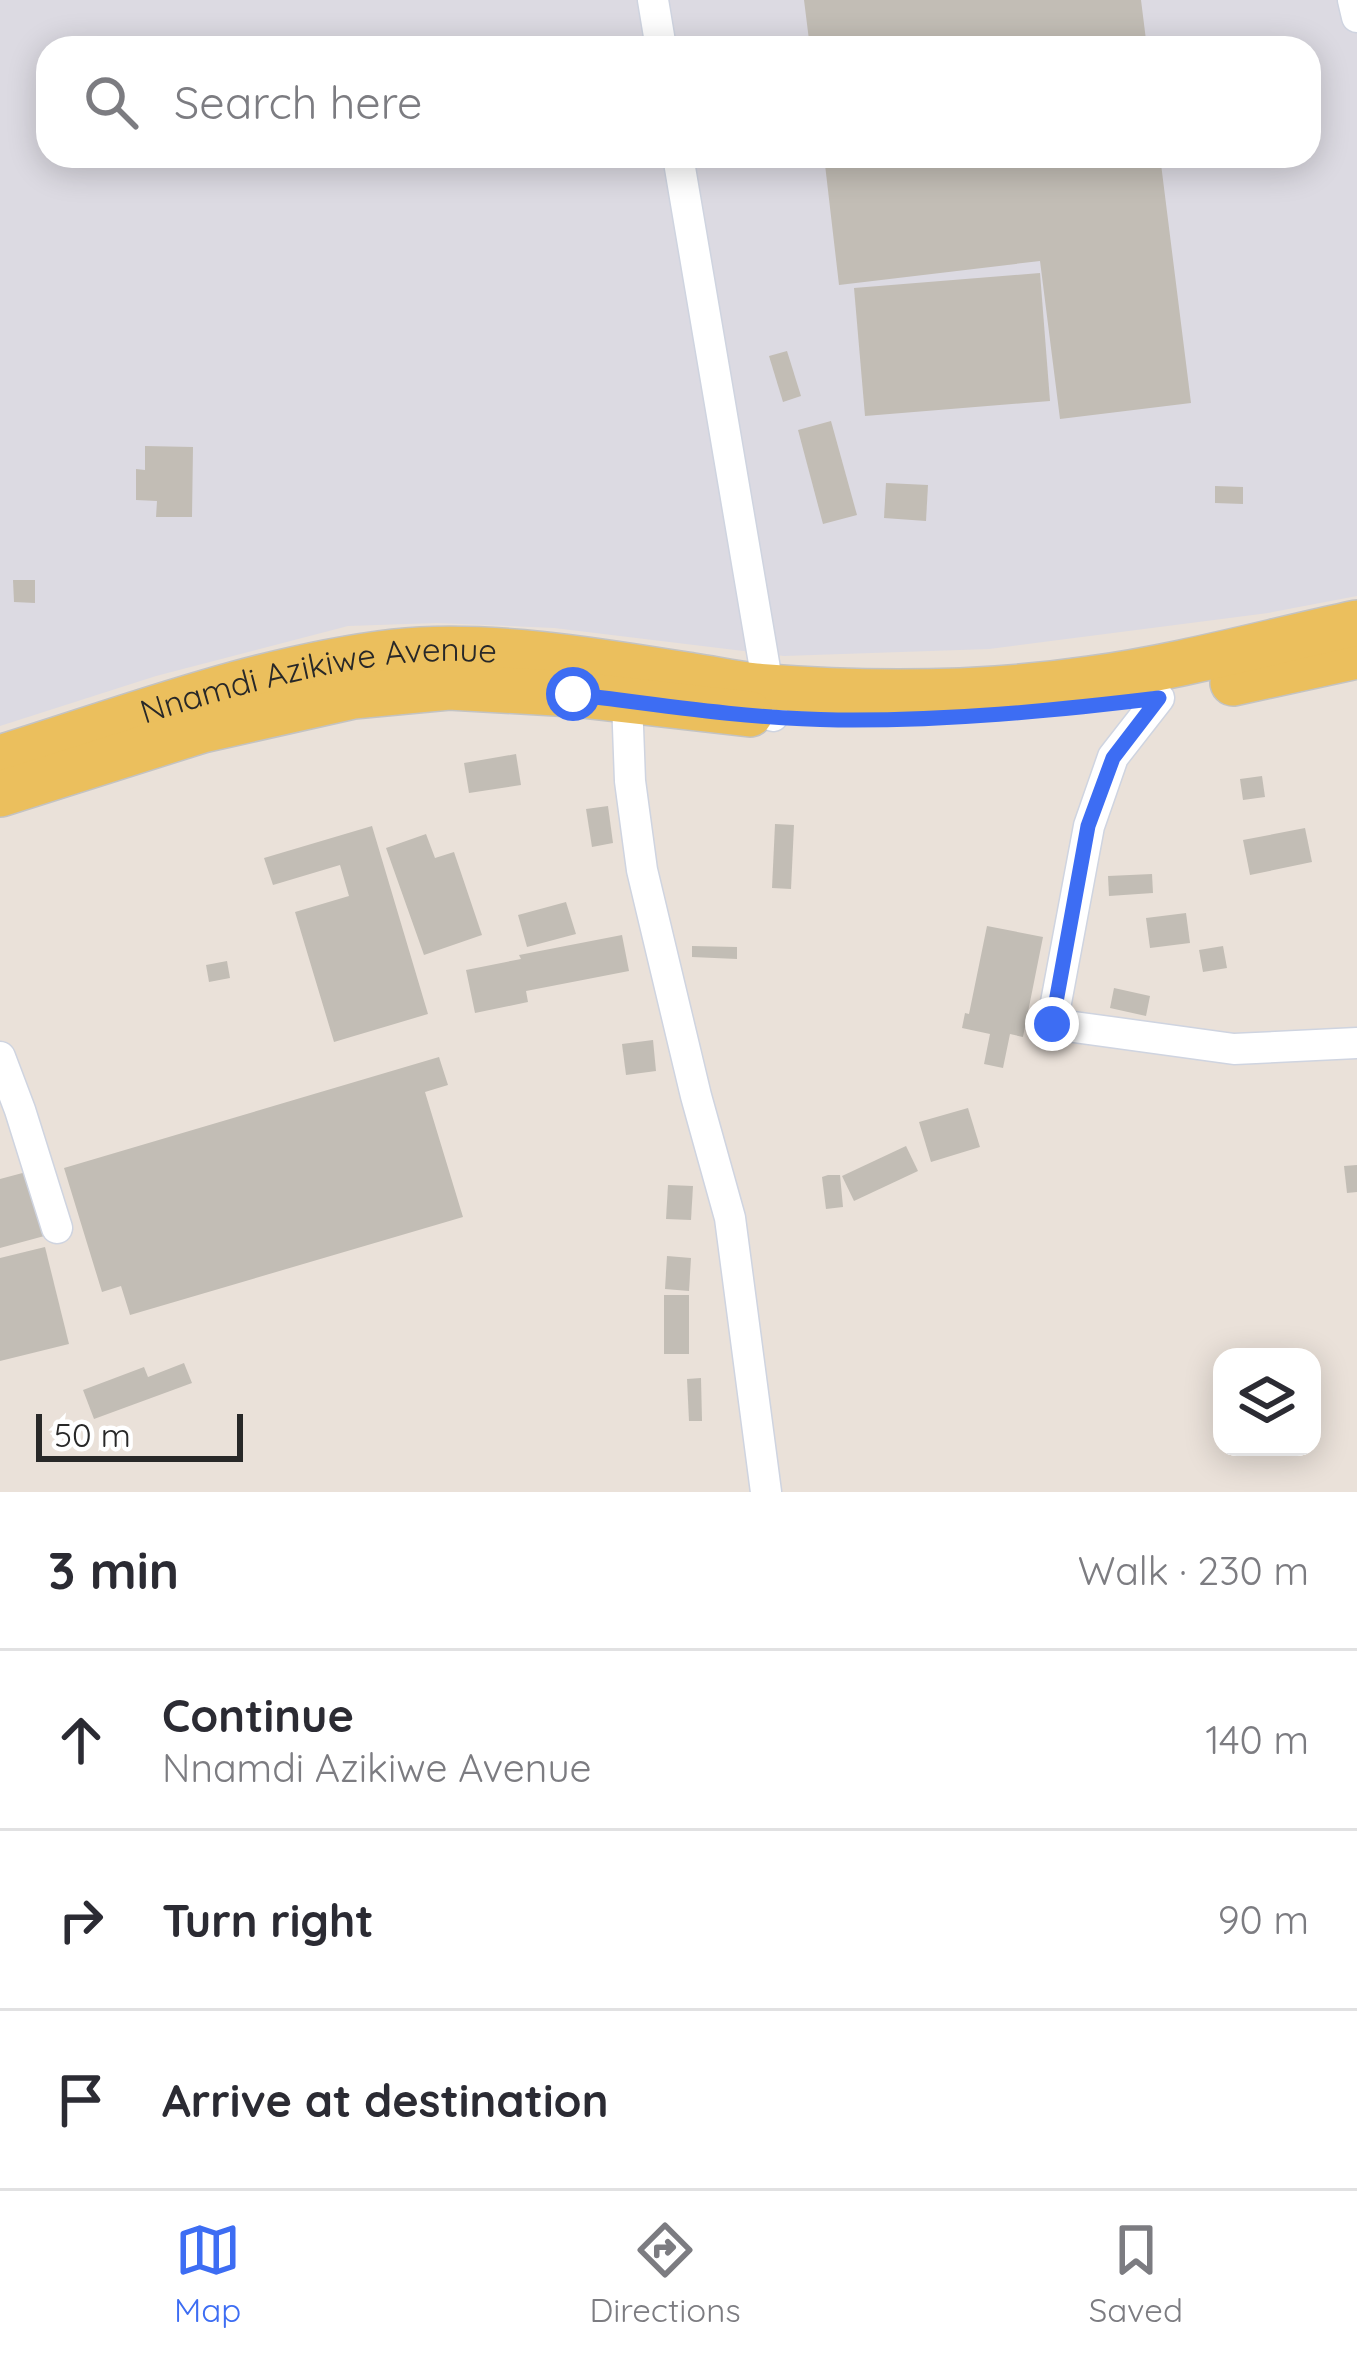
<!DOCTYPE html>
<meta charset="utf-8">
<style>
:root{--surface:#fff;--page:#f2f2f3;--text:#2b2b33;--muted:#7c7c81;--line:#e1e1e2;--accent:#3d6df3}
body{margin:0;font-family:Quicksand,sans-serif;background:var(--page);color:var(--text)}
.controls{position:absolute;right:36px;bottom:36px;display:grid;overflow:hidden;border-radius:24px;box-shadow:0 6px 30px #0003}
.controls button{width:108px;height:108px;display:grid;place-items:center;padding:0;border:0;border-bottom:3px solid var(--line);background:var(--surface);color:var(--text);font:60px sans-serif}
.scale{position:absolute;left:36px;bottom:30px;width:207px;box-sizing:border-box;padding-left:12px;border:6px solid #282828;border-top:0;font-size:33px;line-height:42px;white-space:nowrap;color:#282828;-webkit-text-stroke:9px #fff;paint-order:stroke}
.stop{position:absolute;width:36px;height:36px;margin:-27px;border:9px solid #3d6df3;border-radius:50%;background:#fff}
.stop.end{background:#3d6df3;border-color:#fff;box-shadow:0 3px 12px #0008}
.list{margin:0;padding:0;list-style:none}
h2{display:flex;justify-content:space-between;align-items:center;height:156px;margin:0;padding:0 48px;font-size:51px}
h2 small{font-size:39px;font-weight:400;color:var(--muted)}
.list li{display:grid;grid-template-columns:78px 1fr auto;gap:36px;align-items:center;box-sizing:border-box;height:180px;padding:0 48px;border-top:3px solid var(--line)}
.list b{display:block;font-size:45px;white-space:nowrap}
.list p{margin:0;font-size:39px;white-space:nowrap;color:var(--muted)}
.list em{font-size:39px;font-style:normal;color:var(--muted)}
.icon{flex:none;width:66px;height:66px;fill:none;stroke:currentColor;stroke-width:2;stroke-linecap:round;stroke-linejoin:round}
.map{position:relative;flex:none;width:1357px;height:1492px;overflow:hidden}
.search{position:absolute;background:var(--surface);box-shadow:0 6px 30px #0003;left:36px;right:36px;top:36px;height:132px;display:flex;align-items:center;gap:30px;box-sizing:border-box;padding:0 42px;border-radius:36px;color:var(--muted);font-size:45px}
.sheet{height:696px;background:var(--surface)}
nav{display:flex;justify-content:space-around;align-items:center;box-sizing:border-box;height:168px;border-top:3px solid var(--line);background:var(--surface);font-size:33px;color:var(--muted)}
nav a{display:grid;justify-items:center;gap:6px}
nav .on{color:var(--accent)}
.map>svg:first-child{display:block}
.industrial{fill:#dcdae2;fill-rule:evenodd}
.building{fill:#c2bdb5}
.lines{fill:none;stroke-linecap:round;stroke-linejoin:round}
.minor-casing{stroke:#cfd4e0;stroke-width:33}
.primary-casing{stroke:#c3c3c3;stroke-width:48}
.minor{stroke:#fff;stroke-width:30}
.primary{stroke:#ebbf5d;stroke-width:45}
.route{stroke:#3d6df3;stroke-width:15}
.labels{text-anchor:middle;stroke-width:12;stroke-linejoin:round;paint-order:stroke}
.street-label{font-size:33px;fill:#282828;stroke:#fff}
</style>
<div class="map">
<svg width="1357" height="1492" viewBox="0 0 1357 1492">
<rect width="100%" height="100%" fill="#eae1d9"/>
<path class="industrial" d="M0,0H1357V596L1268,613L989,649L784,656L554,628L437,623L348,626L156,676L0,726ZM48,48H1309V156H48Z"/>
<g class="building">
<path d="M804,0H1141L1147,48H810Z"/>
<path d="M824,156H1160L1191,403L1060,419L1040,261L839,285Z"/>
<path d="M1040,273L1050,401L865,416L854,288Z"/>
<path d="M787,351L801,396L783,402L769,356Z"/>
<path d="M831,421L857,515L823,524L798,430Z"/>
<path d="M145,446L193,447L192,517H156L157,501L136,500V469L145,470Z"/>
<path d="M886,483L928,485L926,521L884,518Z"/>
<path d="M1215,486L1243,487V504L1215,503Z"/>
<path d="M13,580H35V603L14,602Z"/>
<path d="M516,754L521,785L469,793L464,763Z"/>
<path d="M1262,776L1265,797L1243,800L1240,779Z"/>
<path d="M608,806L613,843L592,847L586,809Z"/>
<path d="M775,824L794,825L791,889L772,888Z"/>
<path d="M372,826L428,1014L334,1042L295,912L349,896L340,865L273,885L264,858Z"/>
<path d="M1305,828L1312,862L1250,875L1243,840Z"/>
<path d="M426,834L435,858L454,852L482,935L424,955L386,848Z"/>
<path d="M1152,874L1153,893L1109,896L1108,876Z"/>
<path d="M566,902L576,934L527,947L518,915Z"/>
<path d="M1186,913L1190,943L1150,948L1146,918Z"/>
<path d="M987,926L1043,937L1023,1037L1010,1034L1003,1068L984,1064L990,1034L962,1028L965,1013L969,1014Z"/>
<path d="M622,935L629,971L526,991L528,1002L475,1013L466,970L521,959L519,955Z"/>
<path d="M692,946L737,947V959L692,957Z"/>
<path d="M1223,946L1227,968L1203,972L1199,950Z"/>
<path d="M227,961L230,978L209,982L206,965Z"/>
<path d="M1114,988L1150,996L1146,1016L1110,1008Z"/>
<path d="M653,1040L656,1071L626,1075L622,1044Z"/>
<path d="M439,1057L448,1085L425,1092L463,1217L130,1315L121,1286L102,1292L64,1168Z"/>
<path d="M968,1108L980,1147L931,1162L919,1122Z"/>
<path d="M906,1146L918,1171L854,1201L842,1176Z"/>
<path d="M1357,1165V1192L1347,1193L1344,1166Z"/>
<path d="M30,1171L48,1235L0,1248V1179Z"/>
<path d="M828,1175H840L843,1207L826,1209L822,1177Z"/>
<path d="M668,1185L693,1186L691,1220L666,1219Z"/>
<path d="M45,1247L69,1344L0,1361V1258Z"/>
<path d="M667,1256L691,1258L689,1291L665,1289Z"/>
<rect x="664" y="1295" width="25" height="59"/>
<path d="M184,1363L192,1383L94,1419L83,1390L144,1367L148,1377Z"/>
<path d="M701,1378L702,1421H689L687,1379Z"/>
</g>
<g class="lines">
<defs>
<g id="minor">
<path d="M653,0L661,48"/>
<path d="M1353,0L1357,17"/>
<path d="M678,156L773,716"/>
<path d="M1159,698L1113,757L1089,826L1052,1024L1234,1049L1357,1043"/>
<path d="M627,700L630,781L642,870L696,1096L730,1218L766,1492"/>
<path d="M0,1057L20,1110L57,1228"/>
</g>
<g id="primary">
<path d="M1233,683L1357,656"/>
<path id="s1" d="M0,758C129,718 259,668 394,652C487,642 600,661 692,676C713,679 734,684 755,686C866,695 980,695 1090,679C1180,667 1268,642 1357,623"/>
<path d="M0,794L202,730L353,696L449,687L573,694L750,714"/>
</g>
</defs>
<use href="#minor" class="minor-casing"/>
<use href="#primary" class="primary-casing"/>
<use href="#minor" class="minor"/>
<use href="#primary" class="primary"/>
</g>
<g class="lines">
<path class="route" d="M573,694C660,705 750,719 838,720C946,721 1052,711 1159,698L1113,758L1088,826L1052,1024"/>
</g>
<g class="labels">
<g class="street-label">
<text dy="12" stroke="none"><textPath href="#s1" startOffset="330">Nnamdi Azikiwe Avenue</textPath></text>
</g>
</g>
</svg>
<div class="controls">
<button><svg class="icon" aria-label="layers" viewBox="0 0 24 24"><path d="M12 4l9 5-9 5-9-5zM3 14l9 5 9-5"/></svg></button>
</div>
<div class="scale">50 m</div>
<div class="stop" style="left:573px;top:694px"></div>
<div class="stop end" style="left:1052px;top:1024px"></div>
<div class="search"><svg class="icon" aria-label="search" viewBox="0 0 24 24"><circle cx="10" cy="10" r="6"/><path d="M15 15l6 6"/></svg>Search here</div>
</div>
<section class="sheet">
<h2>3 min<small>Walk · 230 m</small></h2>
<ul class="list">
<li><svg class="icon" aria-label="ahead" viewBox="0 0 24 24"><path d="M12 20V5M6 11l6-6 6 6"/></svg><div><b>Continue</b><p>Nnamdi Azikiwe Avenue</p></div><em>140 m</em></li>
<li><svg class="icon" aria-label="right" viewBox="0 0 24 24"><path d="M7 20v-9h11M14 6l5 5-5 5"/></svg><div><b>Turn right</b></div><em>90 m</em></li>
<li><svg class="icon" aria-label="arrive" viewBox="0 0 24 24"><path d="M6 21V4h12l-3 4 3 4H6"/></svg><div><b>Arrive at destination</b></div></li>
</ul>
</section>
<nav>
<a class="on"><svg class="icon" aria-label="map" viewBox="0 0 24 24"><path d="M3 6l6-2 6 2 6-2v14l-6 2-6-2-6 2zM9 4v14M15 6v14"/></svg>Map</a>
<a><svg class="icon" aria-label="directions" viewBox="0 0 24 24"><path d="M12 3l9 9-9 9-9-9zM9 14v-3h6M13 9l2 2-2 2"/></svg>Directions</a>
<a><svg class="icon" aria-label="saved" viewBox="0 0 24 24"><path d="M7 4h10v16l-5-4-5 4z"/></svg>Saved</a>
</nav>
